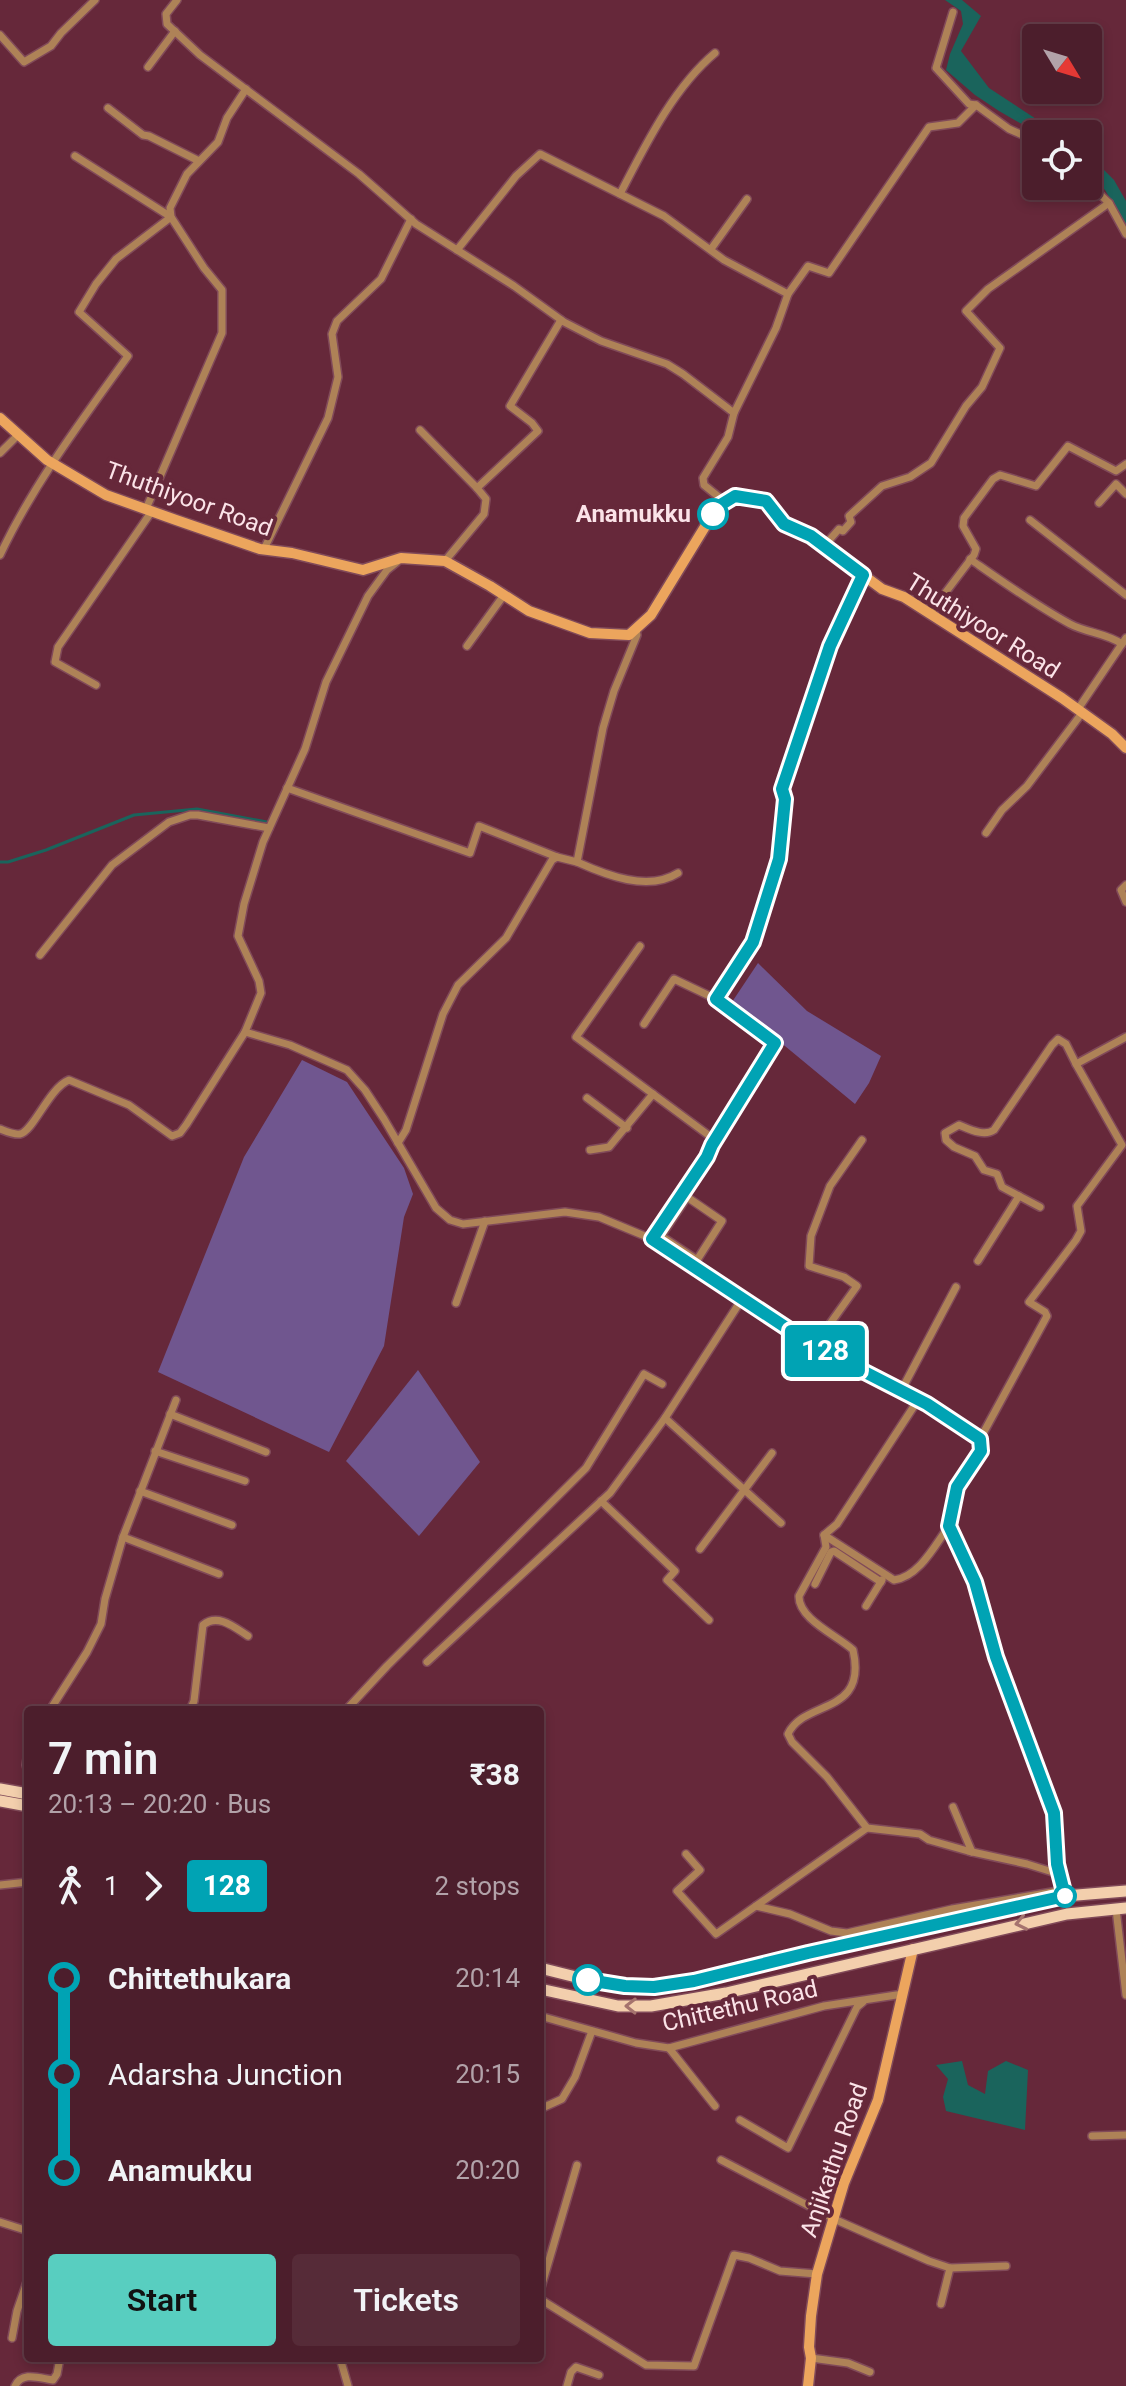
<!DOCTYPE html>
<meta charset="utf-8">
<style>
body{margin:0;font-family:Roboto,sans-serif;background:#562b38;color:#f1f3f6;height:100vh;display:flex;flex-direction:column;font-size:30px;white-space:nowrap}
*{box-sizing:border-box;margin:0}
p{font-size:26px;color:#b2a2a9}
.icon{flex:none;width:44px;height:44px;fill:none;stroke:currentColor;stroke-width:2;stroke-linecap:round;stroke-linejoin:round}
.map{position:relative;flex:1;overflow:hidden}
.details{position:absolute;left:24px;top:1706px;width:520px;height:656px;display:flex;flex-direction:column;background:#4c1e2c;border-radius:8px;box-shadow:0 4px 12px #0003,0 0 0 2px #633c48}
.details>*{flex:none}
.badge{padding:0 16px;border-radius:6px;font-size:28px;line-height:52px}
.needle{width:52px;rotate:128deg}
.tools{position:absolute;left:1022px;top:24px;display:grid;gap:16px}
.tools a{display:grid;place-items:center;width:80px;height:80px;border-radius:8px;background:#4c1e2c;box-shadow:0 4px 12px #0003,0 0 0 2px #633c48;font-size:40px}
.map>.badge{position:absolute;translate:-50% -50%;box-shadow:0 0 0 4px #fff}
.legs{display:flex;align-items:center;gap:12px;height:88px;padding:0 24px;font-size:26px}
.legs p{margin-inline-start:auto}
.head{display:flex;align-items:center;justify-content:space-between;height:136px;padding:0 24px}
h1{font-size:44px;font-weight:600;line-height:60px}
.action{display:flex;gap:16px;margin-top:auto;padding:16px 24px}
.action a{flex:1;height:92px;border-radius:8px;background:#58cec0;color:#111;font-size:32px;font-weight:600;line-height:92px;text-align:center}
.action a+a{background:#562b38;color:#f1f3f6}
ul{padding:0 24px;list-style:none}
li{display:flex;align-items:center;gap:28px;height:96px;font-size:30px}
li i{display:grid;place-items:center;width:12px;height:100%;margin:0 10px;background:currentColor}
li i::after{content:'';width:20px;height:20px;margin:-10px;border:6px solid;border-radius:50%;background:#4c1e2c}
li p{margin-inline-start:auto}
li:first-child i{background:linear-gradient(#0000 50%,currentColor 0)}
li:last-child i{background:linear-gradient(currentColor 50%,#0000 0)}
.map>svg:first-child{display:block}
.green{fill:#70568f}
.water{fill:#1a645c}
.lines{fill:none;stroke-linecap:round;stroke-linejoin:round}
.stream{stroke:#1a645c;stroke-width:3}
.street-casing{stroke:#814a59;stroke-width:10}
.secondary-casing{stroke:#814a59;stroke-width:13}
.primary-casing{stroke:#814a59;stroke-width:14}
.street{stroke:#ae8257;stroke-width:7}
.secondary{stroke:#eca55d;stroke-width:10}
.primary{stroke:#f3cfad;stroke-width:11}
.oneway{stroke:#a5736e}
.line-1-casing{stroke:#fff;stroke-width:18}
.line-1{stroke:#00a3b4;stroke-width:12}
.stop-1-dot{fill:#fff;stroke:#00a3b4;stroke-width:4}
.labels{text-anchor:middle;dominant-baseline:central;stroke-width:8;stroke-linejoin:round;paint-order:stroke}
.street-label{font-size:24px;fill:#fbe3e8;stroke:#66283a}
.stop-label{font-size:24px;font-weight:bold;fill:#fbe3e8;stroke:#66283a;text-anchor:end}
</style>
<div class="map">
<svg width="1126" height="2386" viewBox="0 0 1126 2386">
<rect width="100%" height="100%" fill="#66283a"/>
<!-- green -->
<g class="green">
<polygon points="758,963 807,1011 881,1056 869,1083 855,1104 732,1002"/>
<polygon points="302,1060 347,1082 404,1168 413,1194 404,1217 384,1346 329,1452 158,1372 244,1157"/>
<polygon points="418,1370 480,1462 419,1536 346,1461"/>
</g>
<!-- water -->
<g class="water">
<polygon points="945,0 962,0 981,16 961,51 989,88 1059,134 1039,134 999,111 975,95 946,70 950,54 963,24 961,11"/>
<polygon points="1088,154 1114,180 1126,201 1126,225 1105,190 1088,172"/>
<polygon points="962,2061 968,2085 985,2094 988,2071 1006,2061 1028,2070 1025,2130 946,2111 943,2097 948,2079 936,2065"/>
</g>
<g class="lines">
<!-- stream -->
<polyline class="stream" points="0,862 8,862 46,850 134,815 197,809 272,823"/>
<defs>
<g id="street">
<polyline points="177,0 166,14 167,24 200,55 359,174 416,224 514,286 564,322 601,341 667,364 683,374 734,413 728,437 703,478 704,485 725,502"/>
<polyline points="953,12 936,68 969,104 976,105 1009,129 1036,141"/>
<polyline points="0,35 24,62 51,46 61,33 95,0"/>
<polyline points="148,67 175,31"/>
<polyline points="108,108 143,135 149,136 199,161"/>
<polyline points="1088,183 1109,203 1126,234"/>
<path d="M620 194C645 146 673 88 715 53"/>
<polyline points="711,249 747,199"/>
<polyline points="457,250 516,176 540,154 664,216 724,260 788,294"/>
<polyline points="734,413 776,328 788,294 808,266 829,273 929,127 958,123 976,105"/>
<polyline points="420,430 477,488"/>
<polyline points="0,453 18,435"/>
<polyline points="1099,503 1116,484 1126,494"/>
<polyline points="146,509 222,333 222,290 204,268 171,217 170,208 187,174 218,142 227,118 246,89"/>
<polyline points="1030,520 1126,595"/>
<polyline points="824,546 839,529 843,531 851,522 849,516 882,486 910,477 931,463 966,406 982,387 1000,348 966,311 988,289 1109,203"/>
<polyline points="264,549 328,418 338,377 332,334 337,321 381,279 411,219"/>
<path d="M0 555C34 483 82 420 128 356L79 312 96 284 116 259 171 217 75 156"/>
<path d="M970 559C1003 582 1035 605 1070 624 1087 633 1106 633 1122 644"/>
<polyline points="445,561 484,514 486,499 477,488 538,431 532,423 510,406 561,320"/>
<polyline points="397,562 387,570 368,596 326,682 305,749 263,842 244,904 238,936 259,981 261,993 245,1032 290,1045 347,1070 365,1090 384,1119 436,1208 450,1220 463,1224 565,1212 599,1217 652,1239 742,1299 665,1418 610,1493 427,1662"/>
<polyline points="930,613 974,555 976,549 963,526 964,518 993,479 1000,475 1036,486 1068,446 1116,471 1126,464"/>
<polyline points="467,646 504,595"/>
<polyline points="96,685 55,662 58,647 152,511"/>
<polyline points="1078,709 1126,638"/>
<polyline points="287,788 470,853 479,826 557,857"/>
<polyline points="986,833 1002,810 1027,786 1082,713"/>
<path d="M577 862C606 875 648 892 678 873"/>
<polyline points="1126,885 1121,890 1126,902"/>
<polyline points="640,946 576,1037 711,1137 712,1145 707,1157 652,1239"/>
<polyline points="40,955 112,865 169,822 190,815 198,815 269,828"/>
<polyline points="644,1024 674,979 716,999"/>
<polyline points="587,1098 627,1128"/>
<path d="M0 1129C5 1131 14 1135 20 1134 33 1132 49 1088 69 1080L129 1105 172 1136 180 1133 186 1125 245 1032"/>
<polyline points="398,1143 406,1130 443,1014 458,985 506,938 552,860 557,857 577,862 603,728 614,691 637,635 636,629"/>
<polyline points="712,1145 775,1043 716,999 753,942 779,859 785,799 782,789 830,646 863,575"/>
<polyline points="590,1150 609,1147 653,1094"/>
<path d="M1040 1207 1002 1187 997 1174 984 1170 975 1156 954 1147 946 1140 945 1133 959 1125C969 1129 984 1137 994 1130L1052 1045 1058 1039 1066 1044 1076 1064"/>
<polyline points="657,1242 687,1197 722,1221 697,1260 661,1236"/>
<polyline points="978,1261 1019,1196"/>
<polyline points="742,1299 814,1346 927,1404 980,1439 981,1451 957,1487 949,1526 975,1582 996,1657 1054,1813 1057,1864 1065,1896"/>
<polyline points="456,1303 485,1221"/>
<polyline points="814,1346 857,1286 844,1277 809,1266 811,1236 830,1186 862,1140"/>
<polyline points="901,1391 956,1287"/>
<path d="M918 1400 837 1524 824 1535 826 1547 799 1596C798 1619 838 1636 853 1650 868 1716 804 1699 788 1734L792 1742 827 1777 867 1828 920 1834 929 1840 968 1851 1027 1864 1059 1874"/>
<polyline points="170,1414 266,1452"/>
<polyline points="665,1418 781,1523"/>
<polyline points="980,1439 1047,1316 1045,1312 1029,1302 1076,1240 1081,1231 1077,1206 1122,1145 1076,1064 1126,1037"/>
<polyline points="155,1451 245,1481"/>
<polyline points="140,1491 232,1525"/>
<polyline points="601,1501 675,1571 667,1580 709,1620"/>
<path d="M824 1535 894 1580C919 1577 935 1545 949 1526"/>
<polyline points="123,1537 219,1574"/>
<polyline points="700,1549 772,1453"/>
<polyline points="815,1584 831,1552 834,1551 881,1582"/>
<polyline points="866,1606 882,1580"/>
<polyline points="50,1710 87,1652 101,1624 105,1599 123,1537 176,1400"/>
<path d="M190 1710 194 1701 203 1625C218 1613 234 1627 248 1636"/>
<polyline points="346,1710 387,1666 586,1468 644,1374 662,1384"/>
<polyline points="28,1752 26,1765 28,1772"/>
<polyline points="953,1807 972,1852"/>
<polyline points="686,1854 700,1870 677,1891 716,1934 867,1828"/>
<polyline points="0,1885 28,1882"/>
<polyline points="756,1906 790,1914 831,1931 847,1933 952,1909 1064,1890"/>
<polyline points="1116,1909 1126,1995"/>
<polyline points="540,2016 636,2043 669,2048 824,2006 903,1994"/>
<polyline points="669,2048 715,2106"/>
<polyline points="540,2109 562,2099 575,2077 592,2031"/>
<polyline points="740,2120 788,2148 857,2007 863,2002"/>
<polyline points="1092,2136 1126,2135"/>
<polyline points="721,2160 834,2219 929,2261 950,2268 1006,2266"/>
<polyline points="0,2222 28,2231"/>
<polyline points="540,2291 577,2165"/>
<polyline points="540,2299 646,2365 694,2366 734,2255 749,2258 780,2271 817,2274"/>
<polyline points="941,2304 950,2268"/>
<polyline points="12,2338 17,2311 28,2279"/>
<polyline points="340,2358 348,2386"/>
<polyline points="811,2358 848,2363 870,2372"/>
<path d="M15 2386C22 2371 39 2378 53 2380L57 2374 60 2358"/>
<polyline points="567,2386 571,2372 576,2367 599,2375"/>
</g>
<g id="secondary">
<polyline points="0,418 47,460 106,495 176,520 260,549 292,553 363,570 401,558 445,561 490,586 529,611 590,633 629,635 651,615 717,507 735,496 766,501 784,524 811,536 882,589 904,597 1062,698 1112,734 1126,748"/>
<polyline points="808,2386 811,2358 809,2347 811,2316 817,2274 844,2183 878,2100 913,1949"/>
</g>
<g id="primary">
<polyline points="0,1789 28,1794"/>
<polyline points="0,1801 28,1806"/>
<polyline points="540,1968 588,1980 654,1987 694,1981 808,1953 1065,1896 1126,1891"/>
<polyline points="540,1989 618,2006 651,2006 726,1993 1067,1914 1126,1908"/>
</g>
</defs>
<!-- street casing -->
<use href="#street" class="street-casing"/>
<!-- secondary casing -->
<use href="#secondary" class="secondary-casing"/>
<!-- primary casing -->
<use href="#primary" class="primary-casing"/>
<!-- street -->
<use href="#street" class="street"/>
<!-- secondary -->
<use href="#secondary" class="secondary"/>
<!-- primary -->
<use href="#primary" class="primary"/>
</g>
<!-- one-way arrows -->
<defs><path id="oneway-chevron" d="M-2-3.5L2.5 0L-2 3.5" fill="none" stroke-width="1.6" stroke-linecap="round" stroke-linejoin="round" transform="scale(2)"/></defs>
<g class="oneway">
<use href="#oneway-chevron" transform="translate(1021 1923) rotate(168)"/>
<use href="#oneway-chevron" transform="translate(631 2006) rotate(-179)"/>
</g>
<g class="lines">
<defs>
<polyline id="line-1" points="588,1980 625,1986 654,1987 694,1981 808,1953 1065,1896 1057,1864 1054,1813 996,1657 975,1582 949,1526 957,1487 981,1451 980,1439 927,1404 814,1346 652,1239 707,1157 712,1145 775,1043 716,999 753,942 779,859 785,799 782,789 830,646 863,575 811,536 784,524 766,501 735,496 717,507 713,514"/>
</defs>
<!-- line-1 casing -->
<use href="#line-1" class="line-1-casing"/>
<!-- line-1 -->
<use href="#line-1" class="line-1"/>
</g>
<!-- markers -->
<g class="stop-1-dot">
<circle cx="713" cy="514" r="14"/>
<circle cx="1065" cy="1896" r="10"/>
<circle cx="588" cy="1980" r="14"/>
</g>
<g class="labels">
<!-- street labels -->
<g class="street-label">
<text transform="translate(189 499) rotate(20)">Thuthiyoor Road</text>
<text transform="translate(983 626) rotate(32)">Thuthiyoor Road</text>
<text transform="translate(740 2006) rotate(-13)">Chittethu Road</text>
<text transform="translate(834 2160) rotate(-71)">Anjikathu Road</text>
</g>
<!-- stop labels -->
<g class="stop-label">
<text x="691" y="514">Anamukku</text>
</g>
</g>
</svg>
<div class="tools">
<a><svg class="needle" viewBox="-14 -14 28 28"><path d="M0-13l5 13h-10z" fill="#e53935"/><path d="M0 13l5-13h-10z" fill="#b2a2a9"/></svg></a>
<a><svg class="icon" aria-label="locate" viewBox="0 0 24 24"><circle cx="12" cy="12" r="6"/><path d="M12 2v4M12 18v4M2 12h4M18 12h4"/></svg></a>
</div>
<b class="badge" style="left:825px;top:1351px;background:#00a3b4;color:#fff">128</b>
<section class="details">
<div class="head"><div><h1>7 min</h1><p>20:13 – 20:20 · Bus</p></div><b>₹38</b></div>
<div class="legs"><svg class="icon" aria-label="walk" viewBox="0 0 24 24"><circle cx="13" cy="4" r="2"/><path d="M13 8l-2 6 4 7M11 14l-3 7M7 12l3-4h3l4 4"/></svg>1<svg class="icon" aria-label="forward" viewBox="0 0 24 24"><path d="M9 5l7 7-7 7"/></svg><b class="badge" style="background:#00a3b4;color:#fff">128</b><p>2 stops</p></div>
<ul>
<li><i style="color:#00a3b4"></i><b>Chittethukara</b><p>20:14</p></li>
<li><i style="color:#00a3b4"></i><span>Adarsha Junction</span><p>20:15</p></li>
<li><i style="color:#00a3b4"></i><b>Anamukku</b><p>20:20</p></li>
</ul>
<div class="action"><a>Start</a><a>Tickets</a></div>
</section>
</div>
